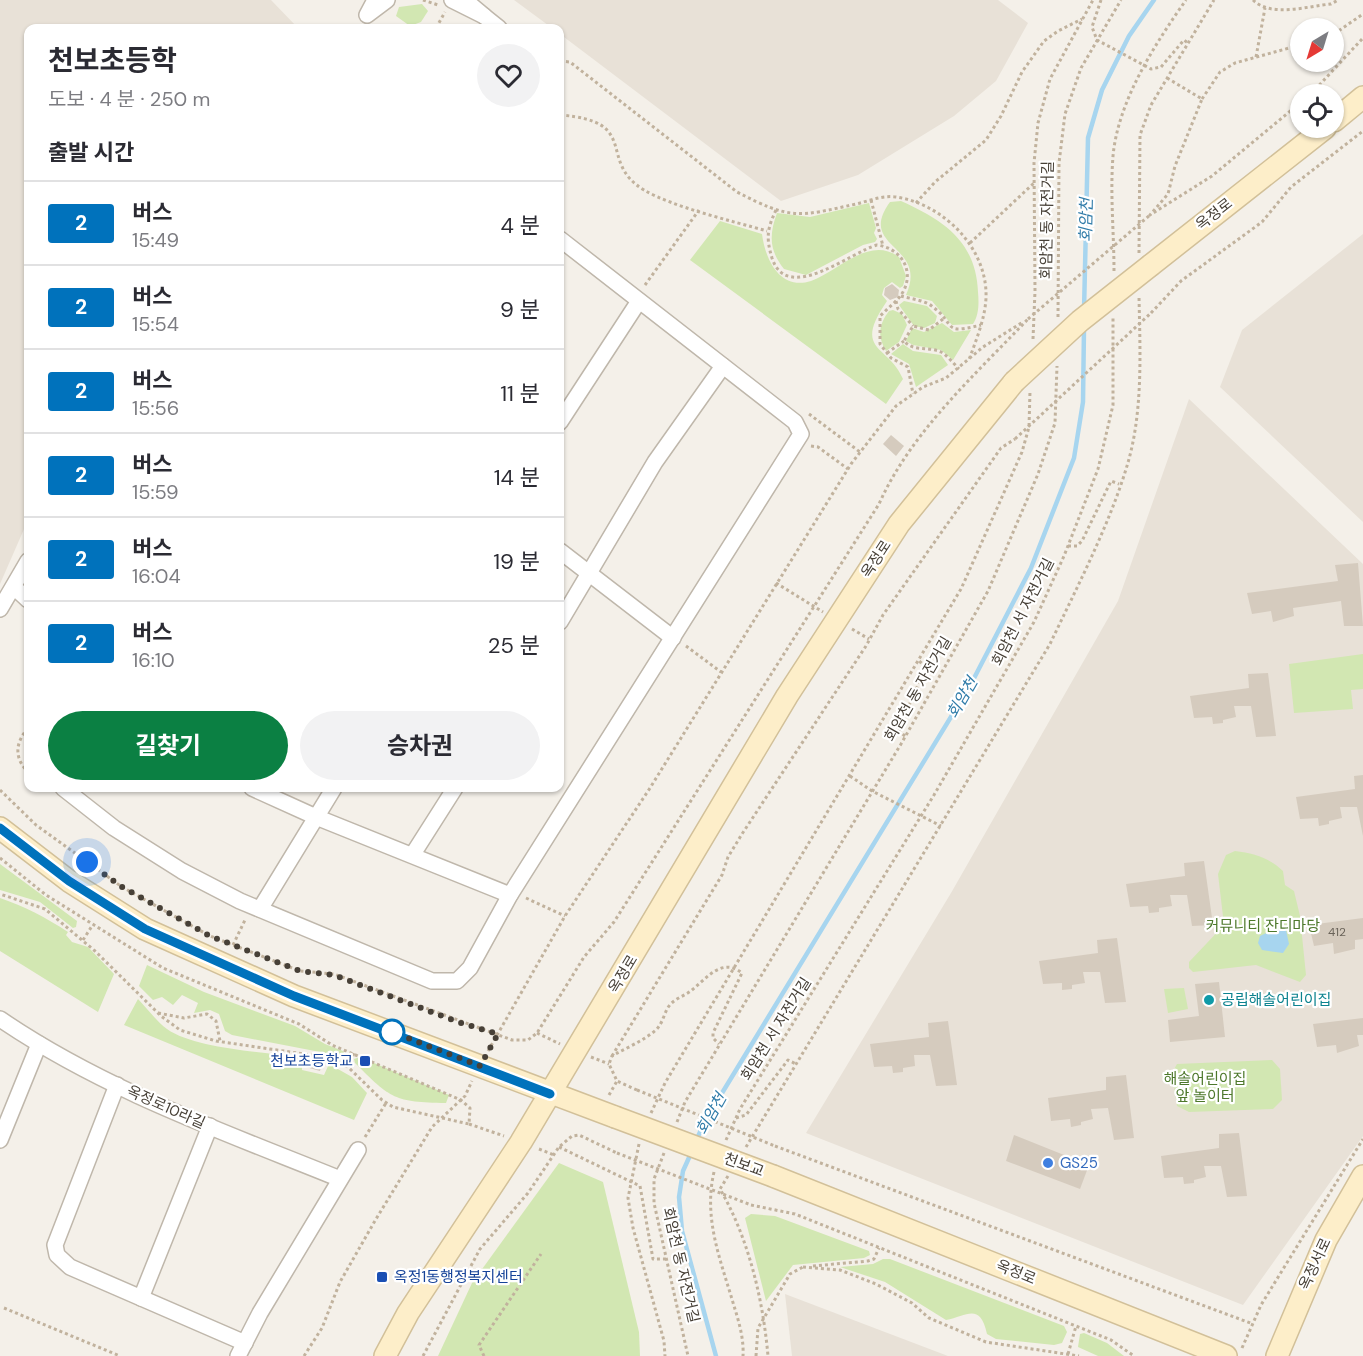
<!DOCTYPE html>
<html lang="ko">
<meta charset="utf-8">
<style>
body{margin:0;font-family:"DM Sans","Noto Sans KR",sans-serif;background:#f2f2f3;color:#2b2b33;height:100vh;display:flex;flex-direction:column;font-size:22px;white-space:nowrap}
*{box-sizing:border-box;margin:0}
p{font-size:20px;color:#7c7c81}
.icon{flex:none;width:33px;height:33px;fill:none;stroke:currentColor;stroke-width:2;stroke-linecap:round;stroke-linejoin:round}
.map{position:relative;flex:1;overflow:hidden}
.drawer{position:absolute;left:24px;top:24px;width:540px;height:768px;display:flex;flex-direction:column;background:#fff;border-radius:12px;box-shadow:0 2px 4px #0004}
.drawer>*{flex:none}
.badge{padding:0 12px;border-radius:4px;font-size:21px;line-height:39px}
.needle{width:39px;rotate:218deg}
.buttons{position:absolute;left:1290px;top:18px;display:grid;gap:12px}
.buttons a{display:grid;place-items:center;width:54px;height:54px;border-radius:50%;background:#fff;box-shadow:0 2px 4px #0004;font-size:30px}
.you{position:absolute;width:30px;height:30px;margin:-15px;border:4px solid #fff;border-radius:50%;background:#1a73e8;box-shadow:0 0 0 9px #1a73e833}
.map>.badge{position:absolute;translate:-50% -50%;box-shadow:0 0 0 3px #fff}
h2{padding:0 24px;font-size:22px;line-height:54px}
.round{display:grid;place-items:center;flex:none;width:63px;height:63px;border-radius:32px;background:#f2f2f3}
.head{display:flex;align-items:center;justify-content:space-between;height:102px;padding:0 24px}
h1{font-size:28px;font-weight:700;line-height:45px}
.button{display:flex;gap:12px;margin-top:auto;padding:12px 24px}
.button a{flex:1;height:69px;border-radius:36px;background:#0b8043;color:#fff;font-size:24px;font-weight:700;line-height:69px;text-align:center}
.button a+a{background:#f2f2f3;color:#2b2b33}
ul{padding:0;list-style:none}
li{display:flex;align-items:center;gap:18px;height:84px;padding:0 24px;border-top:2px solid #e1e1e2}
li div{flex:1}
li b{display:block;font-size:22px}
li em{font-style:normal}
li .badge{min-width:66px;font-weight:700;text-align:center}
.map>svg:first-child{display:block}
.residential{fill:#e8e1d7}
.green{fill:#d2e7b2}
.water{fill:#a7d5ef}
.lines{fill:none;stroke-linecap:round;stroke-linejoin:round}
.stream{stroke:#a7d5ef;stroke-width:4.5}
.building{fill:#d5cbbe}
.street-casing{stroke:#bfb7ab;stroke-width:18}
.secondary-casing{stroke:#d2c099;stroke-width:24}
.path{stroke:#c1b29d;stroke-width:3;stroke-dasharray:3 3;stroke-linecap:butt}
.street{stroke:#fff;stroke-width:15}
.secondary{stroke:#fdeec9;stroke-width:21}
.secondary-bridge-casing{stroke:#d2c099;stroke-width:24;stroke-linecap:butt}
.path-bridge{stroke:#c1b29d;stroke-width:3;stroke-dasharray:3 3;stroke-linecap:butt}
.secondary-bridge{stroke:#fdeec9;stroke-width:21}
.line-casing{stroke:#fff;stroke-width:14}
.line{stroke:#0072bc;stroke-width:9}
.walk{stroke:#474037;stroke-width:6;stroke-dasharray:0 10.8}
.culture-dot{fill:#0f9aa8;stroke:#fff;stroke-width:2}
.stop-dot{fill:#fff;stroke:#0072bc;stroke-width:3}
.transit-dot{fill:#1a4fb4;stroke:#fff;stroke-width:2}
.shop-dot{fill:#3f7fe0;stroke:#fff;stroke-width:2}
.labels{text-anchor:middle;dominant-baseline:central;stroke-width:4.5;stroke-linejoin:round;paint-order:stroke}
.number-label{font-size:12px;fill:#6a6359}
.street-label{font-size:15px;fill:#474037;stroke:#fff}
.park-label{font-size:15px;fill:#4d782b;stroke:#fff}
.culture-label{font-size:15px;fill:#0d838f;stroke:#fff;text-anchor:start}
.transit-label{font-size:15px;fill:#164399;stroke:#fff;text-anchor:end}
.shop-label{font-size:15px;fill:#366cbe;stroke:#fff;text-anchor:start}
.water-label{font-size:16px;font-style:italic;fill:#307ca9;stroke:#fff}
</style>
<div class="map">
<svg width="1363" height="1356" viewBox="0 0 1363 1356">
<rect width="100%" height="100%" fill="#f4f0e9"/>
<!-- residential -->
<g class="residential">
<polygon points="0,0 271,0 298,28 28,28 28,520 0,584"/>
<polygon points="514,0 998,0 1028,23 996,81 954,116 858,175 781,201 560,34 560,28 552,28"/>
<polygon points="1363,234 1363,522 1220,387 1242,330"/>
<polygon points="1189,399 1363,564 1363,1136 1243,1305 806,1133 951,893 1118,601"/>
<polygon points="785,1294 948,1356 792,1356"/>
</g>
<!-- green -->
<g class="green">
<polygon points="422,4 428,11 421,22 410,26 396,16 399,7"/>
<path d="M901 201C943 220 976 241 978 292 979 303 979 315 973 324L952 325 932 301 906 295C929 244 856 249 890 202Z"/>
<path d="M869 203 876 228 874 233 877 239 875 242 863 245 806 275 784 269C769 250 769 235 777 213L810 217Z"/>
<path d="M720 221 762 234C765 258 779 291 811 281 839 271 869 235 899 257L906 276 903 286 900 288 892 282 884 288 882 295 887 301C852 352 888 344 903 379L886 404 690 260Z"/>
<polygon points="904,301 927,306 937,316 935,323 924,328 914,326 899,305"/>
<path d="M893 310 902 314 907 325 899 342 886 351C877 336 879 324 889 311Z"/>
<polygon points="942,323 954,332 971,330 953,360 941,350 913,345 906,341 912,328 924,332"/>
<polygon points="903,344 913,351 941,355 948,365 916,387 909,364 891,354"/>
<polygon points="1363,654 1363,689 1351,690 1353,709 1294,713 1289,664"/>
<path d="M1235 851C1254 853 1269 858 1283 871L1285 885 1294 891 1300 916 1306 975 1300 982 1256 965 1193 972 1189 968V962L1224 925 1218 874 1226 855Z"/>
<polygon points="0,864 77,921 76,927 73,928 40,902 0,890"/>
<path d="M0 898C26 907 45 917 68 932L66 935 72 942 88 947 114 974 98 1012 0 951Z"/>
<polygon points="147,965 204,992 295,1026 325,1044 343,1051 346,1057 232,1035 225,1031 219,1014 210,1010 194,1013 198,1003 182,995 173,1005 162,997 153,1000 139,986"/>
<polygon points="1184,988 1188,1009 1168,1013 1164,989"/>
<path d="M138 999C147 1008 156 1021 167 1029 195 1049 266 1052 302 1058V1070L324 1075 329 1064 352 1077 367 1093 354 1120 124 1025Z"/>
<path d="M360 1057 449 1095 446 1103C394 1102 391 1099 355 1063L354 1059Z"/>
<polygon points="1272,1060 1280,1069 1282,1100 1273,1109 1189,1112 1177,1106 1172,1073 1177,1064"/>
<polygon points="559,1163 603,1182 639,1332 640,1356 438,1356 472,1283"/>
<polygon points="751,1214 775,1216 869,1251 870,1255 864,1258 793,1265 766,1301 745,1218"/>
<path d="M883 1259H890L1064 1326 1067 1332 1062 1343 1054 1345 996 1339 987 1334C980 1302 967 1316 946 1320L885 1282 840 1267 873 1264Z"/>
<polygon points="1084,1333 1107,1343 1124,1356 1098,1356 1078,1347 1080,1334"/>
</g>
<!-- water -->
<polygon class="water" points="1279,927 1286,930 1289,944 1283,953 1262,950 1258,943 1260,936"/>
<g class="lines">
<!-- stream -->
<g class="stream">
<polyline points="1084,311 1088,138 1102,90 1129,36 1154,0"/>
<polyline points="696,1141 705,1121 971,684 1031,568 1074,458 1083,402 1084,328"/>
<polyline points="692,1151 683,1171 679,1197 682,1231 716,1356"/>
</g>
</g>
<!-- building -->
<g class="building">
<polygon points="892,284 899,290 898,297 890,300 884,295 885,288"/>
<polygon points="891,435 904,446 896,456 883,444"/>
<polygon points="1358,563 1363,626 1344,626 1341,601 1293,608 1294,616 1273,622 1271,611 1252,614 1247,593 1338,581 1335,565"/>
<polygon points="1268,673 1276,736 1256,737 1251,706 1234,706 1236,717 1223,720 1223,723 1213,724 1212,717 1194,718 1190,696 1249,688 1248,674"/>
<polygon points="1363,775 1363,836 1357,807 1340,807 1342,818 1329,821 1329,824 1319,826 1318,818 1300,819 1296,797 1355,789 1354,776"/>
<polygon points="1204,861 1213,925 1192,926 1187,895 1170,895 1172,906 1159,908 1159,912 1149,913 1148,906 1130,907 1126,884 1185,876 1184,863"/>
<polygon points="1363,918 1363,939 1355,940 1355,949 1334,954 1333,943 1314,946 1309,925"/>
<polygon points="1117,938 1126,1002 1105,1003 1100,972 1083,972 1085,983 1072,985 1072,989 1062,990 1062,983 1043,984 1039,961 1098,953 1097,940"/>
<polygon points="1219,982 1225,1037 1170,1042 1168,1020 1199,1016 1195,984"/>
<polygon points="1363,1018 1363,1035 1357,1035 1359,1046 1337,1053 1336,1045 1317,1047 1313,1024"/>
<polygon points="948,1021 957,1085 936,1086 930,1055 914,1055 915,1066 903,1068 903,1072 893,1073 892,1066 874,1067 870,1044 929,1037 928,1023"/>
<polygon points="309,1059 322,1062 320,1071 306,1067"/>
<polygon points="1126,1075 1134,1138 1114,1140 1108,1108 1091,1109 1093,1119 1081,1122 1081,1125 1071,1127 1070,1119 1051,1121 1048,1098 1106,1090 1106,1077"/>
<polygon points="1239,1133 1247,1196 1227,1197 1221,1166 1204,1166 1206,1177 1194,1180 1194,1183 1184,1184 1183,1177 1164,1178 1161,1156 1219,1148 1219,1134"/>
<polygon points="1014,1135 1089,1165 1080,1189 1006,1161"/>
</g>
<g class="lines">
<defs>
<g id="street">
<polyline points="375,0 367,15 387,0"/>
<polyline points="452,0 484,16 465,0"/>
<polyline points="484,16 499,28"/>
<polyline points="560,422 639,301"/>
<polyline points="560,551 673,638"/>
<polyline points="14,587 28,600"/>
<polyline points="0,609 28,561"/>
<polyline points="560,622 655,462 723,366"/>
<polyline points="63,788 114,828 182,871 240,901 432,981 457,981 470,968 510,895 801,434 795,422 560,239"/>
<polyline points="252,788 316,817 510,895"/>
<polyline points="413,854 455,788"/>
<polyline points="260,909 334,788"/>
<path d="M0 1019C104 1090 224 1132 340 1179"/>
<polyline points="117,1085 55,1245 57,1255 70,1267 245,1343"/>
<polyline points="0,1140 39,1044"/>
<polyline points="141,1298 210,1126"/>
<polyline points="238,1356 260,1313 358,1150"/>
</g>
<g id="secondary">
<polyline points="1334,121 1363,97"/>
<polyline points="1151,265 1325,128"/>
<polyline points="0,828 69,881 145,929 294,996 615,1117"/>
<polyline points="773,1176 1226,1356"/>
<polyline points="385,1356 408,1313 521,1142 787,696 899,524 1014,382"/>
<polyline points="1277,1356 1326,1240 1363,1176"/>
</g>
</defs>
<!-- street casing -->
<use href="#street" class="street-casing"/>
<!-- secondary casing -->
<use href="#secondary" class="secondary-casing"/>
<!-- path -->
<g class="path">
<polyline points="423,0 438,5"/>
<polyline points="1101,0 1092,27 1097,40 1151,69 1161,67 1184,40 1188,43"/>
<path d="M1253 0C1271 18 1308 6 1331 4L1338 0"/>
<polyline points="436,28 445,12"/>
<polyline points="1334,34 1363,14"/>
<polyline points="1256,57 1265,8"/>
<path d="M560 61 570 62 737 192C791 220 798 217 856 204 869 201 882 195 896 197 944 204 988 249 986 298 985 319 976 340 969 360"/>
<polyline points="1167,78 1202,99 1175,166 1168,194 1150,215 1212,176 1300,103"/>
<polyline points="1311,94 1363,38"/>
<polyline points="1202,99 1220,72 1235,63 1300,45"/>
<path d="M560 115C642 121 596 161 644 190 673 207 732 221 767 231"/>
<polyline points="871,200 883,246"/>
<polyline points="916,203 935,182 986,140 1001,116 1022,72 1044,41 1058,31 1082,19"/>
<path d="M776 210C767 229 766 238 772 258 787 305 851 252 877 245 906 249 918 279 896 301L898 309 913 326"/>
<polyline points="970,243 1034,183"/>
<polyline points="1139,253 1140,135 1151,105 1214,0"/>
<path d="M1114 271C1114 233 1110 194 1113 156 1118 101 1155 44 1186 0"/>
<polyline points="645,285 699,210"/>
<path d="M901 296C911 299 925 300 933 307 957 325 941 335 981 325"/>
<polyline points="896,301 880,316 880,344 891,358 908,367 913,394"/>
<polyline points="1151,313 1181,281 1262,222 1291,187 1363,131"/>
<polyline points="1058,317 1059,163 1065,114 1081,68 1121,0"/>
<path d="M943 319 929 330 913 326 904 341C913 352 928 346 941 352 947 355 953 363 959 369"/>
<polyline points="1033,339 1035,291 1034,163 1038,123 1050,79 1093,0"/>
<polyline points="887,353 904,341"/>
<polyline points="809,414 860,452"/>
<polyline points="811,446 818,447 848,469"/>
<polyline points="1068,546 1077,546 1082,541 1111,481 1119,484"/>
<polyline points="776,583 823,612"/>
<polyline points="852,629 869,639"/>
<polyline points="686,646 721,672"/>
<path d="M28 728C15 743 14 758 28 772"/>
<polyline points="905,736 898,730 926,667 919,661"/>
<polyline points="850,776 872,791 941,826"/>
<path d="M0 790 36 825 122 887 210 936 300 971 334 974 512 1040H528L537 1033 584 957 614 922 879 504C911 432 975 375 1028 319"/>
<polyline points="0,858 46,895 163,968 299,1024 332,1045 461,1100 470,1108 469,1124 393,1107 382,1100 348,1067 324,1057 216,1041 180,1030 161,1016 95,951 45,909 0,894"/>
<polyline points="526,898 565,916"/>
<polyline points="83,940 92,926"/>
<polyline points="233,945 245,920"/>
<polyline points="158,1013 184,1018 207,1014 216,1021 220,1041"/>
<polyline points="537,1033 560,1044"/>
<polyline points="488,1051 565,916 650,788 851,464 896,406 923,387 946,378 983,347 1023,322"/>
<polyline points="612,1056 722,875 728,857 742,834 866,646 883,615 1001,448 1015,439"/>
<polyline points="591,1057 609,1064"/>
<polyline points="348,1067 354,1053"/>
<path d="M637 1090 617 1081 609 1064 612 1056C626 1048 643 1041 656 1030 663 1023 664 1013 669 1006 675 998 685 996 692 990 707 978 722 957 742 973L713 1033V1038L719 1044"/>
<polyline points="609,1095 617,1081"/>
<polyline points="651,1113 665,1083 961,589 1022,452 1029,427 1030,391"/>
<polyline points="736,1118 746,1115 788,1060 796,1064"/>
<polyline points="677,1122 685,1102 901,744 988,591 1038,474 1055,423 1057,366"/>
<polyline points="469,1124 504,1136"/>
<polyline points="365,1137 386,1103"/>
<polyline points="726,1140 740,1109 934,795 1034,622 1064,556 1098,469 1113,405 1113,317"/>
<polyline points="639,1144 628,1198 633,1228 664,1341 665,1356"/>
<polyline points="775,1146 1253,1324"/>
<polyline points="559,1147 640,1186 653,1259 666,1259"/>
<path d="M746 1147 1050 644C1077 587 1112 520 1129 459 1143 407 1140 350 1139 296"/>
<polyline points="539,1149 554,1155"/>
<polyline points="664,1153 654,1179 654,1203 688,1356"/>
<path d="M714 1172C703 1219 721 1261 734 1306 739 1322 744 1339 743 1356"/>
<path d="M728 1176 720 1189C749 1239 763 1300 768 1356"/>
<polyline points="751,1205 795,1214 1111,1340 1134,1356"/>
<polyline points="813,1266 868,1261 874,1259 879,1248"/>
<polyline points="803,1267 840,1270 876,1284 912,1303 929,1318 986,1342 1079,1356"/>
<polyline points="4,1308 120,1356"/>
<polyline points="1242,1348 1261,1305 1363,1139"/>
<polyline points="1068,1354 1076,1326"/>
<polyline points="304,1356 322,1328 340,1282 376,1219 432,1127 465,1096 472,1081"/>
<polyline points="423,1356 480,1249 528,1193 559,1147 572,1136 579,1135 617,1153"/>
<polyline points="484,1356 479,1345 541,1254"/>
<polyline points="756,1356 758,1328 790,1274 803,1267"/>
</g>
<!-- street -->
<use href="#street" class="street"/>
<!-- secondary -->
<use href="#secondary" class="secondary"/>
<defs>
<g id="secondary-bridge">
<polyline points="1014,382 1080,321 1151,265"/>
<polyline points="615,1117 773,1176"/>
</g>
</defs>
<!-- secondary-bridge casing -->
<use href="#secondary-bridge" class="secondary-bridge-casing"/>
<!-- path-bridge -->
<g class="path-bridge">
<polyline points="1028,319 1150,215"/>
<polyline points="1015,439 1151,313"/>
<polyline points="637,1090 775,1146"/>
<polyline points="617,1153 751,1205"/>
</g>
<!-- secondary-bridge -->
<use href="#secondary-bridge" class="secondary-bridge"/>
</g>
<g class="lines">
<defs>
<polyline id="line" points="0,828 69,881 145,929 294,996 550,1094"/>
</defs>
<!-- line casing -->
<use href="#line" class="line-casing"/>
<!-- line -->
<use href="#line" class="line"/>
<!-- walk -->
<polyline class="walk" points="87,862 122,887 210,936 300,971 334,975 458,1022 498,1034 480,1066 392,1032"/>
</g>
<!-- markers -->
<circle class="culture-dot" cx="1209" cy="1000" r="6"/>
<circle class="stop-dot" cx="392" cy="1032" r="12"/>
<g class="transit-dot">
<rect x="359" y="1055" width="12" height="12" rx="3"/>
<rect x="376" y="1271" width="12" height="12" rx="3"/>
</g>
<circle class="shop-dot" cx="1048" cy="1163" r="6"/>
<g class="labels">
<!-- number labels -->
<g class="number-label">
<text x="1337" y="932">412</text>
</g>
<!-- street labels -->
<g class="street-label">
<text transform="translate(1214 214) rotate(-38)">옥정로</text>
<text transform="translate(1047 220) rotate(-89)">회암천 동 자전거길</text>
<text transform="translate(876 559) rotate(-57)">옥정로</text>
<text transform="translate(1023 612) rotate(-63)">회암천 서 자전거길</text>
<text transform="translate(918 689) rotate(-60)">회암천 동 자전거길</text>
<text transform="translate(623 974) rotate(-59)">옥정로</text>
<text transform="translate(776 1029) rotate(-58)">회암천 서 자전거길</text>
<text transform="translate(166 1107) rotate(24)">옥정로10라길</text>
<text transform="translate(744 1165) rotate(20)">천보교</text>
<text transform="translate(1315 1264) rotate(-65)">옥정서로</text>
<text transform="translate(681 1265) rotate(77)">회암천 동 자전거길</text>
<text transform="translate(1016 1272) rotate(22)">옥정로</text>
</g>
<!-- park labels -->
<g class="park-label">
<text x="1263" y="926">커뮤니티 잔디마당</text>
<text x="1205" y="1079">해솔어린이집<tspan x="1205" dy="17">앞 놀이터</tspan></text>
</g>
<!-- culture labels -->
<g class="culture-label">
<text x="1221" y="1000">공립해솔어린이집</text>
</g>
<!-- transit labels -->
<g class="transit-label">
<text x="353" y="1061">천보초등학교</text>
<text x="394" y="1277" text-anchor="start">옥정1동행정복지센터</text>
</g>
<!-- shop labels -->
<g class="shop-label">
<text x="1060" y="1163">GS25</text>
</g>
<!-- water labels -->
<g class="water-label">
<text transform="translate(1086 220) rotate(-89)">회암천</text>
<text transform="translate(962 698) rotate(-60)">회암천</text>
<text transform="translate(711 1114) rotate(-61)">회암천</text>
</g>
</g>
</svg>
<div class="buttons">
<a><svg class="needle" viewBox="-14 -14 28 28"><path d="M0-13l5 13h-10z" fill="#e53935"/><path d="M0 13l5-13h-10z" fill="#7c7c81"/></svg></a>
<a><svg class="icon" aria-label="locate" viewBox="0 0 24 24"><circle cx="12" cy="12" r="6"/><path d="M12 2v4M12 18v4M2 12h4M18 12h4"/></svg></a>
</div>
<div class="you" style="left:87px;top:862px"></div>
<section class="drawer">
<div class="head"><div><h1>천보초등학</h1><p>도보 · 4 분 · 250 m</p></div><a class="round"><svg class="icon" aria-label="heart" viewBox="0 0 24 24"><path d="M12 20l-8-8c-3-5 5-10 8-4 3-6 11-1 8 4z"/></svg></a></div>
<h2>출발 시간</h2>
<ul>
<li><span class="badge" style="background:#0072bc;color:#fff">2</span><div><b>버스</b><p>15:49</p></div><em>4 분</em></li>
<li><span class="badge" style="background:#0072bc;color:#fff">2</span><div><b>버스</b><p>15:54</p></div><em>9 분</em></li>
<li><span class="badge" style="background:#0072bc;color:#fff">2</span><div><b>버스</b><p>15:56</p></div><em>11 분</em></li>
<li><span class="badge" style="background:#0072bc;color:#fff">2</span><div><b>버스</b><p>15:59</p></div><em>14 분</em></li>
<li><span class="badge" style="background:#0072bc;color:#fff">2</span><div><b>버스</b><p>16:04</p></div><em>19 분</em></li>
<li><span class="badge" style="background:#0072bc;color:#fff">2</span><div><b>버스</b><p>16:10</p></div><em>25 분</em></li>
</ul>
<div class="button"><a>길찾기</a><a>승차권</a></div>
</section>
</div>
